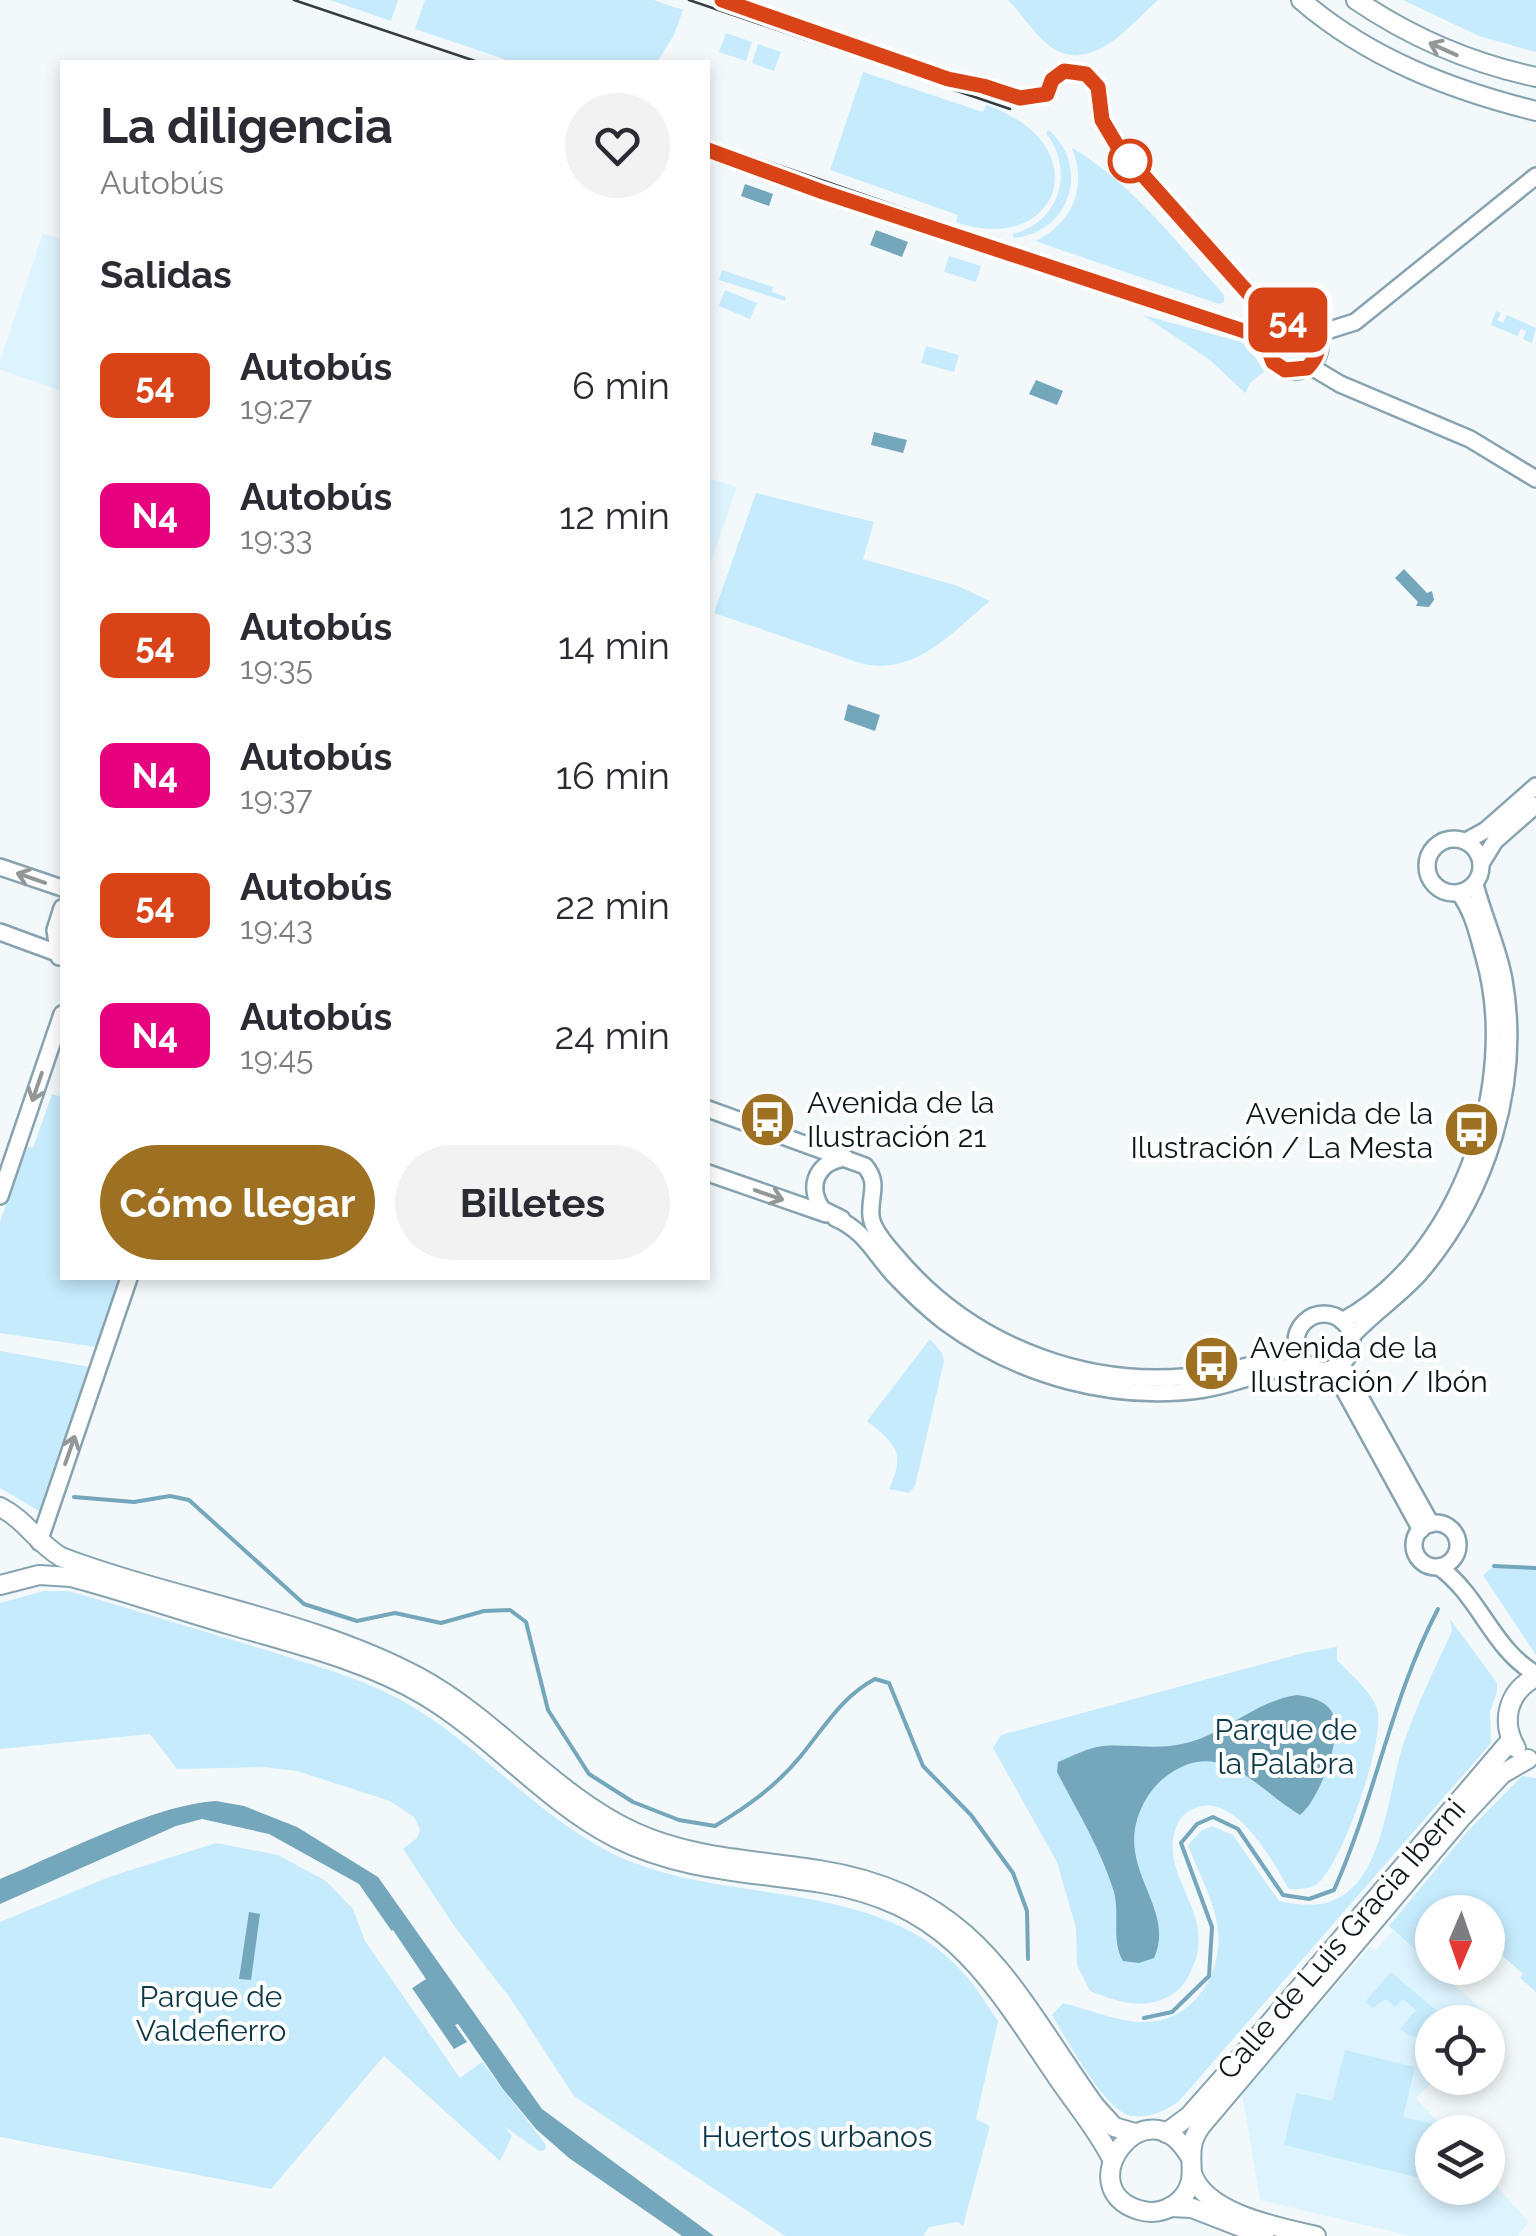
<!DOCTYPE html>
<html lang="es">
<meta charset="utf-8">
<style>
body{margin:0;font-family:Raleway,sans-serif;background:#f2f2f3;color:#2b2b33;height:100vh;display:flex;flex-direction:column;font-size:38px;white-space:nowrap}
*{box-sizing:border-box;margin:0}
p{font-size:32px;color:#7c7c81}
.icon{flex:none;width:55px;height:55px;fill:none;stroke:currentColor;stroke-width:2;stroke-linecap:round;stroke-linejoin:round}
.map{position:relative;flex:1;overflow:hidden}
.drawer{position:absolute;left:60px;top:60px;width:650px;height:1220px;display:flex;flex-direction:column;background:#fff;border-radius:0px;box-shadow:0 5px 15px #0003}
.drawer>*{flex:none}
.badge{padding:0 20px;border-radius:15px;font-size:35px;line-height:65px}
.needle{width:65px;rotate:182deg}
.controls{position:absolute;left:1415px;top:1895px;display:grid;gap:20px}
.controls a{display:grid;place-items:center;width:90px;height:90px;border-radius:50%;background:#fff;box-shadow:0 5px 15px #0003;font-size:50px}
.map>.badge{position:absolute;translate:-50% -50%;box-shadow:0 0 0 5px #fff}
h2{padding:0 40px;font-size:38px;line-height:90px}
.round{display:grid;place-items:center;flex:none;width:105px;height:105px;border-radius:52px;background:#f2f2f3}
.headline{display:flex;align-items:center;justify-content:space-between;height:170px;padding:0 40px}
h1{font-size:48px;font-weight:700;line-height:75px}
.button{display:flex;gap:20px;margin-top:auto;padding:20px 40px}
.button a{flex:1;height:115px;border-radius:60px;background:#9d7121;color:#fff;font-size:40px;font-weight:700;line-height:115px;text-align:center}
.button a+a{background:#f2f2f3;color:#2b2b33}
ul{padding:0;list-style:none}
li{display:flex;align-items:center;gap:30px;height:130px;padding:0 40px}
li div{flex:1}
li b{display:block;font-size:38px}
li em{font-style:normal}
li .badge{min-width:110px;font-weight:700;text-align:center}
.map>svg:first-child{display:block}
.built{fill:#ddf4ff}
.green{fill:#c6ebfc}
.water{fill:#74a6bc}
.pier{fill:#f3f9fb}
.lines{fill:none;stroke-linecap:round;stroke-linejoin:round}
.stream{stroke:#74a6bc;stroke-width:4}
.minor-casing{stroke:#87a3af;stroke-width:20}
.major-casing{stroke:#87a3af;stroke-width:22}
.minor{stroke:#fff;stroke-width:15}
.major{stroke:#fff;stroke-width:18}
.tram{stroke:#333d41;stroke-width:2.5}
.oneway{stroke:#929798}
.line-casing{stroke:#fff;stroke-width:22}
.line{stroke:#d94318;stroke-width:15}
.stop-dot{fill:#fff;stroke:#d94318;stroke-width:5}
.labels{text-anchor:middle;dominant-baseline:central;stroke-width:8;stroke-linejoin:round;paint-order:stroke}
.poi-label{font-size:30px;fill:#0c171b;stroke:#fff;text-anchor:start}
.park-label{font-size:30px;fill:#0c394a;stroke:#fff}
.street-label{font-size:30px;fill:#0c171b;stroke:#fff}
</style>
<div class="map">
<svg width="1536" height="2236" viewBox="0 0 1536 2236">
<rect width="100%" height="100%" fill="#f3f9fb"/>
<!-- built -->
<g class="built">
<polygon points="43,233 62,240 62,391 0,370 0,360"/>
<polygon points="708,478 737,487 708,571"/>
<polygon points="1393,1931 1482,2009 1474,2022 1432,2022 1432,2078 1436,2078 1416,2098 1447,2132 1432,2132 1432,2188 1488,2188 1488,2177 1529,2222 1517,2236 1411,2236 1260,2200 1242,2092 1370,1947 1376,1950"/>
</g>
<!-- green -->
<g class="green">
<polygon points="330,0 398,0 391,21"/>
<polygon points="425,0 653,0 683,10 674,35 657,62 513,62 415,29"/>
<path d="M1008 0H1158C1131 24 1092 75 1051 47 1035 35 1022 15 1008 0Z"/>
<polygon points="1403,0 1536,0 1536,52 1479,36"/>
<polygon points="726,33 752,42 746,61 719,52"/>
<polygon points="758,44 781,52 774,71 752,63"/>
<path d="M863 72 983 112 986 105C1101 144 1059 258 956 222L958 215 830 170Z"/>
<path d="M1049 130C1091 168 1070 233 1013 238V234C1060 222 1075 171 1046 133Z"/>
<path d="M1072 148C1134 185 1177 243 1224 295V302L1219 304 1035 241C1072 224 1088 187 1072 148Z"/>
<polygon points="949,256 981,266 976,282 944,272"/>
<polygon points="722,270 773,287 772,292 786,297 785,301 719,280"/>
<polygon points="725,290 757,303 750,319 719,306"/>
<polygon points="1496,311 1501,313 1497,320 1503,323 1507,315 1536,328 1532,343 1523,339 1526,331 1521,329 1517,336 1491,325"/>
<polygon points="1143,315 1241,342 1252,352 1264,372 1251,382 1245,393 1210,360"/>
<circle cx="1294" cy="345" r="20"/>
<polygon points="926,346 959,355 954,372 921,363"/>
<path d="M756 493 874 522 863 559 958 586 990 601C951 633 915 677 860 663L714 613Z"/>
<polygon points="52,1094 62,1097 62,1278 122,1278 96,1347 0,1333 0,1222 26,1146 33,1148"/>
<path d="M930 1339 942 1353 944 1361 915 1486 909 1493 889 1489C906 1453 896 1444 867 1421Z"/>
<polygon points="0,1351 90,1367 41,1512 0,1488"/>
<polygon points="1494,1566 1536,1568 1536,1655 1483,1575"/>
<path d="M44 1591H68L90 1597C153 1616 216 1635 279 1654 321 1668 367 1680 406 1703 485 1748 543 1825 629 1861 737 1905 885 1879 967 1977 979 1991 988 2007 998 2021L976 2119 990 2126 963 2226 958 2222 929 2227 923 2236H785L574 2096 510 1998 455 1927 403 1849 417 1838 420 1830 414 1817 390 1801 297 1771 263 1767 177 1769 150 1734 0 1749V1603Z"/>
<path d="M1450 1619 1497 1683V1692L1490 1712 1491 1743 1179 2101C1166 2111 1146 2120 1128 2115 1104 2108 1065 2037 1052 2015L1063 2003C1088 2009 1120 2023 1146 2022 1194 2022 1226 1970 1217 1924 1213 1898 1197 1870 1188 1845L1201 1831 1212 1826 1233 1835 1279 1901C1308 1907 1333 1909 1356 1884 1385 1852 1390 1785 1403 1745 1416 1706 1435 1668 1452 1631Z"/>
<path d="M1337 1647V1660C1350 1674 1370 1690 1377 1708 1387 1737 1342 1864 1318 1883 1310 1890 1299 1889 1289 1889 1272 1860 1233 1787 1191 1810 1182 1814 1176 1824 1174 1834 1164 1882 1216 1916 1193 1966 1187 1980 1184 1987 1171 1995 1144 2011 1118 2002 1090 1991L1077 1965 1076 1928 1057 1862 993 1748 1001 1735 1303 1653Z"/>
<polygon points="1522,1776 1536,1778 1536,1992 1520,1978 1523,1974 1488,1943 1488,1912 1432,1912 1432,1965 1389,1926 1467,1832"/>
<polygon points="216,1843 278,1855 326,1881 353,1909 365,1941 460,2078 482,2062 546,2145 545,2150 539,2151 504,2126 512,2136 500,2161 384,2056 271,2189 0,2137 0,1922 109,1877"/>
<polygon points="1391,1972 1445,2018 1441,2022 1432,2022 1432,2032 1426,2038 1410,2036 1400,2029 1416,2010 1403,1999 1395,2007 1386,1999 1373,2008 1365,2002"/>
<polygon points="1345,2050 1415,2067 1403,2117 1437,2125 1424,2179 1284,2145 1296,2093 1332,2101"/>
</g>
<!-- water -->
<g class="water">
<polygon points="745,184 773,194 769,206 741,196"/>
<polygon points="876,230 908,242 902,257 870,245"/>
<polygon points="1036,380 1063,391 1057,405 1029,394"/>
<polygon points="874,432 907,440 903,453 871,445"/>
<polygon points="1404,569 1427,593 1432,591 1434,600 1429,607 1416,606 1418,602 1395,578"/>
<polygon points="848,704 880,715 875,731 844,720"/>
<path d="M1297 1695C1310 1697 1325 1700 1332 1712 1345 1734 1318 1802 1300 1815 1255 1788 1220 1734 1164 1778 1154 1786 1147 1796 1141 1809 1114 1869 1177 1907 1154 1958L1139 1963 1123 1961C1111 1941 1120 1915 1114 1892 1101 1849 1077 1811 1057 1772L1058 1762C1073 1756 1087 1748 1103 1746 1129 1744 1155 1750 1182 1744 1224 1736 1254 1701 1297 1695Z"/>
<path d="M216 1801 244 1806 297 1827 378 1877 542 2109 714 2236H682L569 2158 536 2129 503 2089 458 2024 455 2025 467 2042 454 2049 412 1988 425 1979 359 1884 269 1834 202 1819 176 1826 0 1904V1879C61 1854 153 1805 216 1801Z"/>
<polygon points="249,1912 260,1914 251,1980 239,1979"/>
</g>
<!-- pier -->
<polygon class="pier" points="393,1930 426,1979 409,1990 409,1985 419,1978 388,1933"/>
<g class="lines">
<!-- stream -->
<g class="stream">
<path d="M74 1497 134 1502 170 1496 189 1500 304 1604 357 1621 395 1613 441 1623 484 1611 510 1610 526 1622 548 1710 589 1774 633 1802 679 1820 715 1826C748 1806 775 1787 800 1757 824 1728 841 1697 875 1679L889 1683 923 1766 971 1815 1013 1873 1027 1911 1028 1959"/>
<polyline points="1494,1566 1536,1568"/>
<path d="M1144 2018 1172 2012 1209 1976 1212 1927 1181 1843 1197 1824 1213 1817 1238 1829 1283 1895 1309 1899 1334 1890C1375 1799 1391 1698 1438 1609"/>
</g>
<defs>
<g id="minor">
<circle cx="1294" cy="345" r="26"/>
<polyline points="1317,334 1355,322 1536,176"/>
<polyline points="1310,366 1340,384 1470,439 1536,479"/>
<circle cx="1454" cy="866" r="27"/>
<polyline points="1466,841 1486,830 1536,786"/>
<polyline points="1482,862 1495,841 1536,805"/>
<polyline points="0,867 62,888"/>
<polyline points="0,932 57,953"/>
<polyline points="59,957 55,930 62,908"/>
<path d="M708 1109 865 1166C880 1184 869 1195 871 1216 872 1229 886 1245 895 1255 973 1349 1098 1395 1218 1372 1246 1367 1276 1362 1296 1343"/>
<polyline points="708,1173 826,1214"/>
<polyline points="0,1196 62,1014"/>
<path d="M835 1218C864 1230 874 1253 894 1275 910 1292 927 1308 945 1322 1018 1376 1115 1403 1205 1389 1240 1383 1274 1366 1309 1365"/>
<path d="M842 1219 822 1209C806 1185 818 1161 846 1158"/>
<circle cx="1324" cy="1342" r="28"/>
<path d="M1342 1321C1460 1257 1520 1083 1484 957 1478 935 1473 911 1459 893"/>
<path d="M1351 1337C1372 1314 1398 1297 1419 1274 1488 1194 1522 1084 1504 980 1498 947 1483 916 1475 884"/>
<polyline points="1341,1363 1431,1524"/>
<polyline points="1332,1368 1421,1530"/>
<circle cx="1436" cy="1545" r="22"/>
<polyline points="39,1542 129,1278"/>
<path d="M1439 1567C1480 1596 1492 1649 1536 1674"/>
</g>
<g id="major">
<path d="M1301 0C1368 58 1451 90 1536 111"/>
<path d="M1356 0C1412 38 1470 63 1536 77"/>
<path d="M0 1507C26 1520 37 1543 61 1557 175 1600 313 1620 420 1678 497 1720 554 1795 634 1832 692 1859 758 1860 819 1870 977 1895 1012 1990 1095 2106L1114 2127 1135 2133"/>
<path d="M0 1585 39 1575 71 1577C125 1591 178 1610 231 1625 295 1644 364 1660 422 1694 492 1735 544 1801 616 1838 681 1871 752 1872 822 1883 946 1903 988 1974 1053 2071 1072 2100 1096 2127 1112 2159"/>
<path d="M1516 1748C1500 1721 1508 1691 1536 1677"/>
<polyline points="1166,2133 1189,2116 1228,2072 1511,1740"/>
<path d="M1189 2155C1145 2081 1068 2189 1139 2210 1155 2215 1171 2210 1182 2198 1203 2174 1180 2154 1201 2126L1462 1817 1502 1774 1528 1759"/>
<path d="M1192 2173C1205 2214 1278 2227 1316 2236"/>
<polyline points="1170,2207 1192,2208 1264,2236"/>
</g>
</defs>
<!-- minor casing -->
<use href="#minor" class="minor-casing"/>
<!-- major casing -->
<use href="#major" class="major-casing"/>
<!-- minor -->
<use href="#minor" class="minor"/>
<!-- major -->
<use href="#major" class="major"/>
<!-- tram -->
<g class="tram">
<polyline points="294,0 478,62"/>
<polyline points="689,0 1010,109"/>
<polyline points="708,141 966,230"/>
</g>
</g>
<!-- one-way arrows -->
<defs><path id="oneway-shaft" d="M-6 0H5M1.5-3L5.5 0L1.5 3" fill="none" stroke-width="1.6" stroke-linecap="round" stroke-linejoin="round" transform="scale(2.5)"/></defs>
<g class="oneway">
<use href="#oneway-shaft" transform="translate(1443 49) rotate(-156)"/>
<use href="#oneway-shaft" transform="translate(31 878) rotate(-161)"/>
<use href="#oneway-shaft" transform="translate(37 1087) rotate(109)"/>
<use href="#oneway-shaft" transform="translate(769 1195) rotate(19)"/>
<use href="#oneway-shaft" transform="translate(70 1450) rotate(-71)"/>
</g>
<g class="lines">
<defs>
<path id="line" d="M708 150 823 192 1247 332 1267 346 1273 362 1285 370 1307 368C1330 346 1316 314 1284 321L1249 294 1118 147 1102 120 1098 87 1086 74 1064 71 1052 80 1047 94 1020 98 983 86 948 79 722 0"/>
</defs>
<!-- line casing -->
<use href="#line" class="line-casing"/>
<!-- line -->
<use href="#line" class="line"/>
</g>
<!-- icons -->
<defs>
<symbol id="bus-disc" viewBox="-11 -11 22 22"><circle r="9.5" fill="#9d7121" stroke="#fff"/><path d="M-5-6H5V4H4V6H2V4H-2V6H-4V4H-5ZM-3.5-4V0h7V-4ZM-3.5 1.2v1.5H-2V1.2ZM2 1.2v1.5H3.5V1.2Z" fill="#fff"/></symbol>
</defs>
<g fill-rule="evenodd">
<use href="#bus-disc" x="736" y="1088" width="63" height="63"/>
<use href="#bus-disc" x="1440" y="1098" width="63" height="63"/>
<use href="#bus-disc" x="1180" y="1332" width="63" height="63"/>
</g>
<!-- markers -->
<circle class="stop-dot" cx="1130" cy="161" r="20"/>
<g class="labels">
<!-- poi labels -->
<g class="poi-label">
<text x="807" y="1102">Avenida de la<tspan x="807" dy="34">Ilustración 21</tspan></text>
<text x="1433" y="1113" text-anchor="end">Avenida de la<tspan x="1433" dy="34">Ilustración / La Mesta</tspan></text>
<text x="1250" y="1347">Avenida de la<tspan x="1250" dy="34">Ilustración / Ibón</tspan></text>
</g>
<!-- park labels -->
<g class="park-label">
<text x="1286" y="1729">Parque de<tspan x="1286" dy="34">la Palabra</tspan></text>
<text x="211" y="1996">Parque de<tspan x="211" dy="34">Valdefierro</tspan></text>
<text x="817" y="2136">Huertos urbanos</text>
</g>
<!-- street labels -->
<g class="street-label">
<text transform="translate(1341 1939) rotate(-49)">Calle de Luis Gracia Iberni</text>
</g>
</g>
</svg>
<div class="controls">
<a><svg class="needle" viewBox="-14 -14 28 28"><path d="M0-13l5 13h-10z" fill="#e53935"/><path d="M0 13l5-13h-10z" fill="#7c7c81"/></svg></a>
<a><svg class="icon" aria-label="locate" viewBox="0 0 24 24"><circle cx="12" cy="12" r="6"/><path d="M12 2v4M12 18v4M2 12h4M18 12h4"/></svg></a>
<a><svg class="icon" aria-label="layers" viewBox="0 0 24 24"><path d="M12 4l9 5-9 5-9-5zM3 14l9 5 9-5"/></svg></a>
</div>
<b class="badge" style="left:1288px;top:320px;background:#d94318;color:#fff">54</b>
<section class="drawer">
<div class="headline"><div><h1>La diligencia</h1><p>Autobús</p></div><a class="round"><svg class="icon" aria-label="heart" viewBox="0 0 24 24"><path d="M12 20l-8-8c-3-5 5-10 8-4 3-6 11-1 8 4z"/></svg></a></div>
<h2>Salidas</h2>
<ul>
<li><span class="badge" style="background:#d94318;color:#fff">54</span><div><b>Autobús</b><p>19:27</p></div><em>6 min</em></li>
<li><span class="badge" style="background:#e6007e;color:#fff">N4</span><div><b>Autobús</b><p>19:33</p></div><em>12 min</em></li>
<li><span class="badge" style="background:#d94318;color:#fff">54</span><div><b>Autobús</b><p>19:35</p></div><em>14 min</em></li>
<li><span class="badge" style="background:#e6007e;color:#fff">N4</span><div><b>Autobús</b><p>19:37</p></div><em>16 min</em></li>
<li><span class="badge" style="background:#d94318;color:#fff">54</span><div><b>Autobús</b><p>19:43</p></div><em>22 min</em></li>
<li><span class="badge" style="background:#e6007e;color:#fff">N4</span><div><b>Autobús</b><p>19:45</p></div><em>24 min</em></li>
</ul>
<div class="button"><a>Cómo llegar</a><a>Billetes</a></div>
</section>
</div>
